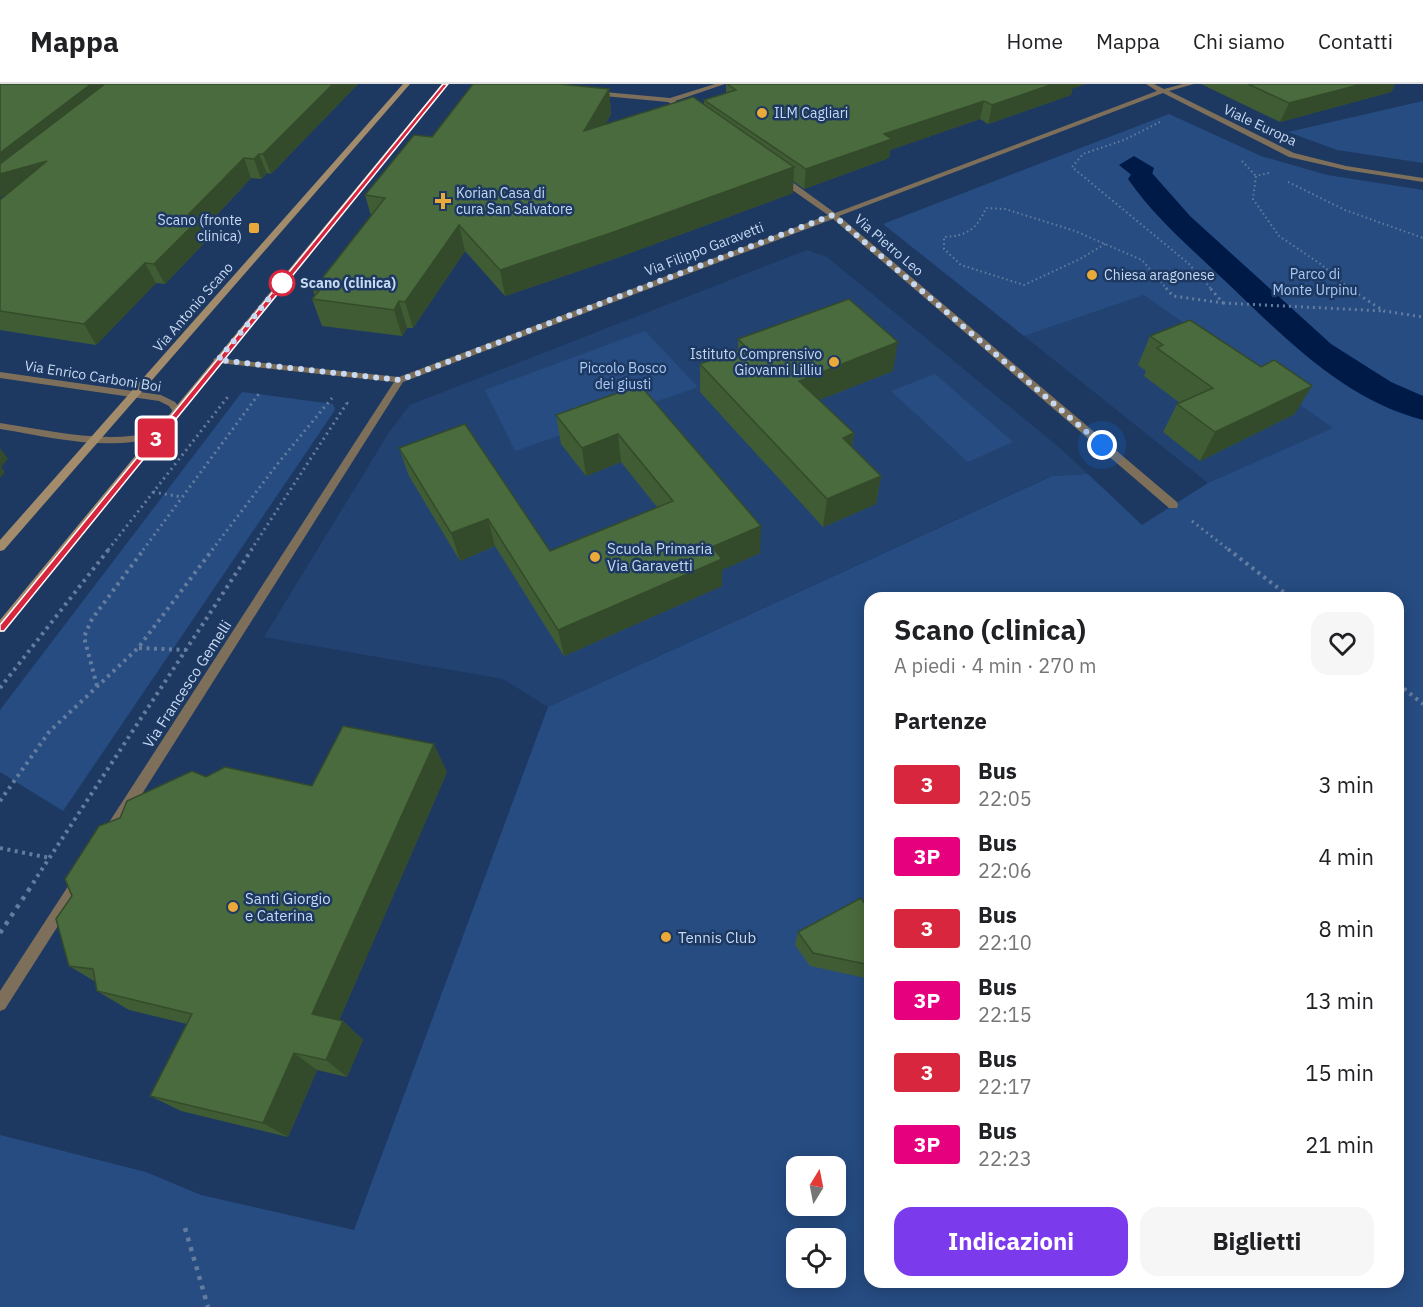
<!DOCTYPE html>
<html lang="it">
<meta charset="utf-8">
<style>
body{margin:0;font-family:"IBM Plex Sans",sans-serif;background:#f6f6f6;color:#202124;height:100vh;display:flex;flex-direction:column;font-size:22px;white-space:nowrap}
*{box-sizing:border-box;margin:0}
p{font-size:20px;color:#757577}
.icon{flex:none;width:33px;height:33px;fill:none;stroke:currentColor;stroke-width:2;stroke-linecap:round;stroke-linejoin:round}
.map{position:relative;flex:1;overflow:hidden}
.side{position:absolute;left:864px;top:508px;width:540px;height:696px;display:flex;flex-direction:column;background:#fff;border-radius:18px;box-shadow:0 3px 15px #0003}
.side>*{flex:none}
.badge{padding:0 12px;border-radius:4px;font-size:21px;line-height:39px}
.needle{width:39px;rotate:10deg}
.fabs{position:absolute;left:786px;top:1072px;display:grid;gap:12px}
.fabs a{display:grid;place-items:center;width:60px;height:60px;border-radius:12px;background:#fff;box-shadow:0 3px 15px #0003;font-size:30px}
.you{position:absolute;width:30px;height:30px;margin:-15px;border:4px solid #fff;border-radius:50%;background:#1a73e8;box-shadow:0 0 0 9px #1a73e833}
.map>.badge{position:absolute;translate:-50% -50%;box-shadow:0 0 0 3px #fff}
h2{padding:0 30px;font-size:22px;line-height:54px}
.round{display:grid;place-items:center;flex:none;width:63px;height:63px;border-radius:18px;background:#f6f6f6}
.headline{display:flex;align-items:center;justify-content:space-between;height:102px;padding:0 30px}
h1{font-size:28px;font-weight:700;line-height:45px}
.cta{display:flex;gap:12px;margin-top:auto;padding:12px 30px}
.cta a{flex:1;height:69px;border-radius:18px;background:#7c3aed;color:#fff;font-size:24px;font-weight:700;line-height:69px;text-align:center}
.cta a+a{background:#f6f6f6;color:#202124}
ul{padding:0;list-style:none}
li{display:flex;align-items:center;gap:18px;height:72px;padding:0 30px}
li div{flex:1}
li b{display:block;font-size:22px}
li em{font-style:normal}
li .badge{min-width:66px;font-weight:700;text-align:center}
header{display:flex;align-items:center;gap:36px;box-sizing:border-box;height:84px;padding:0 30px;background:#fff;border-bottom:2px solid #e0e0e0}
header strong{font-size:28px}
nav{display:flex;gap:33px;margin-inline-start:auto;font-size:21px}
.map>svg:first-child{display:block}
.built{fill:#224372}
.green{fill:#264c82;fill-rule:evenodd}
.water{fill:#001a47}
.lines{fill:none;stroke-linecap:round;stroke-linejoin:round}
.canal{fill:#001a47;fill-rule:evenodd}
.path-far3{stroke:#647c9e;stroke-width:2;stroke-dasharray:1.5 3;stroke-linecap:butt}
.path-far2{stroke:#647c9e;stroke-width:3;stroke-dasharray:2 4;stroke-linecap:butt}
.path-far1{stroke:#647c9e;stroke-width:4;stroke-dasharray:3 4.5;stroke-linecap:butt}
.path{stroke:#647c9e;stroke-width:4.5;stroke-dasharray:4 6;stroke-linecap:butt}
.street{fill:#7d6f5a;fill-rule:evenodd}
.secondary{fill:#a38c6c;fill-rule:evenodd}
.wall{fill:#405c34}
.shaded-wall{fill:#344b2b}
.building{fill:#4a6b3d;stroke:#344b2b;stroke-width:1.5}
.line{fill:#d7263d;stroke:#fff;stroke-width:1.5}
.walk{stroke:#c7d9f2;stroke-width:6;stroke-dasharray:0 10.8}
.poi-dot{fill:#eaaa39;stroke:#1d3962;stroke-width:2}
.stop-dot{fill:#fff;stroke:#d7263d;stroke-width:3}
.labels{text-anchor:middle;dominant-baseline:central;stroke-width:5;stroke-linejoin:round;paint-order:stroke}
.far-poi-label{font-size:14px;fill:#c7d9f2;stroke:#1d3962;text-anchor:start}
.far-street-label{font-size:14px;fill:#c7d9f2;stroke:#1d3962}
.far-park-label{font-size:14px;fill:#a9c9f7;stroke:#1d3962}
.far-stop-label{font-size:14px;font-weight:bold;fill:#c7d9f2;stroke:#1d3962;text-anchor:start}
.poi-label{font-size:15px;fill:#c7d9f2;stroke:#1d3962;text-anchor:start}
.street-label{font-size:15px;fill:#c7d9f2;stroke:#1d3962}
</style>
<header>
<strong>Mappa</strong>
<nav><a>Home</a><a>Mappa</a><a>Chi siamo</a><a>Contatti</a></nav>
</header>
<div class="map">
<svg width="1423" height="1223" viewBox="0 0 1423 1223">
<rect width="100%" height="100%" fill="#1d3962"/>
<!-- built -->
<g class="built">
<polygon points="807,166 827,173 1061,365 1088,390 1051,392 548,623 503,595 264,553 390,347 410,321"/>
<polygon points="1144,211 1334,344 1208,399 1024,252"/>
</g>
<!-- green -->
<g class="green">
<polygon points="1423,17 1423,79 1337,66 1288,48"/>
<path d="M1169 30 1261 72 1327 91 1423 106V1223H0V1051L146 1088 201 1111 354 1146 548 623 1052 392 1088 390 1142 441 1208 399 1333 344 1144 211 1024 252 883 140ZM870 514H1398V1198H870ZM796 1083H836V1122H796ZM796 1155H836V1194H796Z"/>
<polygon points="645,247 698,303 515,367 485,306"/>
<polygon points="935,290 1013,358 968,378 891,307"/>
<polygon points="242,308 333,320 335,326 63,727 0,688 0,626"/>
</g>
<!-- water -->
<polygon class="water" points="1134,72 1154,84 1152,90 1139,97 1119,81"/>
<g class="lines">
<!-- canal -->
<path class="canal" d="M1142 87 1152 89 1190 132 1331 260 1391 298 1423 312V336C1342 315 1282 251 1223 195 1190 163 1154 133 1128 95L1132 89Z"/>
<!-- path-far3 -->
<g class="path-far3">
<polyline points="1160,38 1124,56 1083,70 1072,83 1189,180 1211,205"/>
<polyline points="1242,77 1256,92"/>
<polyline points="1269,89 1256,92 1253,115 1279,152 1322,181 1350,205"/>
<polyline points="1288,98 1345,126 1423,154"/>
<path d="M1105 160 1080 175 1024 201 961 181 944 165V153C967 152 977 145 986 124L1005 125 1075 147 1142 176 1167 205"/>
</g>
<!-- path-far2 -->
<g class="path-far2">
<polyline points="1166,204 1173,212 1223,219 1210,204"/>
<polyline points="1348,204 1384,227 1423,233"/>
<polyline points="1223,219 1384,227"/>
<polyline points="153,408 182,413"/>
<polyline points="1192,437 1229,466"/>
<polyline points="108,466 230,310"/>
<polyline points="143,466 261,307"/>
<polyline points="212,466 279,378 332,314"/>
<polyline points="251,466 347,319 343,317"/>
</g>
<!-- path-far1 -->
<g class="path-far1">
<polyline points="1228,465 1291,514"/>
<polyline points="139,564 186,566"/>
<polyline points="1398,600 1423,620"/>
<polyline points="97,602 84,553 92,535 144,465"/>
<polyline points="0,604 109,465"/>
<polyline points="0,717 49,648 138,564 213,465"/>
<polyline points="0,764 50,774"/>
<polyline points="33,799 252,465"/>
</g>
<!-- path -->
<g class="path">
<polyline points="0,849 34,798"/>
<polyline points="185,1144 208,1223"/>
</g>
<!-- street -->
<g class="street">
<polygon points="715,0 725,0 675,17 690,28 690,30 688,31 668,18 593,11 590,9 593,7 670,14"/>
<polygon points="1146,0 1154,0 1164,5 1183,0 1194,0 1169,7 1294,69 1346,82 1423,94 1423,98 1346,86 1289,73 1163,9 839,132 1177,418 1178,421 1177,424 1169,424 833,135 403,298 116,751 111,753 106,751 104,747 106,743 394,298 218,279 213,276 215,274 399,293 828,131 778,96 778,92 784,92 835,129 1157,7"/>
<polygon points="0,288 161,311 175,318 182,327 180,329 174,329 169,322 159,317 0,294"/>
<path d="M0 339C53 347 106 361 159 347L164 350 162 352C106 368 56 354 0 345Z"/>
<polygon points="79,791 84,793 86,797 84,801 5,925 0,927 0,907 74,793"/>
</g>
<!-- secondary -->
<g class="secondary">
<polygon points="403,0 410,0 4,466 0,467 0,456"/>
<polygon points="442,0 448,0 4,547 0,548 0,536"/>
</g>
</g>
<!-- wall -->
<g class="wall">
<polygon points="0,0 358,0 271,90 267,89 261,95 251,94 200,149 205,158 165,200 156,199 96,261 0,246 0,116 5,112"/>
<polygon points="726,0 1072,5 1071,11 988,40 980,35 890,66 889,74 804,105 793,97 793,109 614,175 505,212 465,167 413,244 407,244 402,252 322,242 312,215 315,212 313,206 371,132 365,111 432,53 609,5 611,30 605,41 704,21 704,16 726,9"/>
<polygon points="1201,0 1395,0 1391,8 1280,38"/>
<polygon points="1150,252 1295,330 1200,377 1163,348 1177,320 1180,319 1144,292 1146,287 1138,281"/>
<polygon points="738,255 893,287 819,316 854,349 852,363 881,392 876,420 823,443 700,308 700,280 738,266"/>
<polygon points="640,301 760,469 722,486 722,502 564,572 495,462 460,477 409,392 399,364 550,467 657,423 621,378 586,392 561,360 556,331"/>
<polygon points="447,688 339,936 343,937 363,956 347,993 317,986 288,1053 181,1027 150,1012 187,940 129,926 97,907 96,898 69,882 72,812 120,734 206,693 312,702"/>
<polygon points="870,827 870,895 810,882 795,861 798,848"/>
</g>
<!-- shaded-wall -->
<g class="shaded-wall">
<polygon points="91,0 124,0 47,77 58,97 0,113 0,69"/>
<polygon points="333,0 358,0 271,90 263,70"/>
<polygon points="1053,0 1086,0 1072,5 1071,11 988,40 992,21"/>
<polygon points="1362,0 1395,0 1391,8 1280,38 1289,19"/>
<polygon points="609,5 611,30 586,73 584,47"/>
<polygon points="984,17 980,35 890,66 889,74 804,105 806,85 884,50"/>
<polygon points="259,70 267,89 261,95 254,75"/>
<polygon points="244,74 251,94 200,149 205,158 165,200 154,180 183,136"/>
<polygon points="794,83 793,109 614,175 505,212 500,186"/>
<polygon points="459,141 465,167 413,244 405,218"/>
<polygon points="145,179 156,199 96,261 84,240"/>
<polygon points="399,217 407,244 402,252 394,226"/>
<polygon points="898,258 893,287 796,325 799,297"/>
<polygon points="1312,302 1295,330 1200,377 1215,348"/>
<polygon points="854,349 850,378 843,354"/>
<polygon points="618,350 621,378 586,392 582,364"/>
<polygon points="0,364 8,375 1,383 5,388 0,394"/>
<polygon points="881,392 876,420 823,443 827,415"/>
<polygon points="488,435 495,462 460,477 451,449"/>
<polygon points="761,442 760,469 722,486 722,502 564,572 558,546 712,463"/>
<polygon points="434,660 447,688 334,948 312,930"/>
<polygon points="343,937 363,956 347,993 326,976"/>
<polygon points="294,969 317,986 288,1053 263,1039"/>
</g>
<!-- building -->
<g class="building">
<polygon points="0,0 91,0 0,69"/>
<polygon points="105,0 333,0 263,70 259,70 254,75 244,74 183,136 196,138 154,180 145,179 84,240 0,227 0,116 47,77 0,90 0,80"/>
<polygon points="473,0 559,0 609,5 584,47 693,13 794,83 611,149 500,186 459,141 405,218 399,217 394,226 312,215 319,207 313,206 385,114 365,111 414,51 432,53"/>
<polygon points="727,0 1053,0 992,21 984,17 884,50 892,55 806,85 704,16 736,6"/>
<polygon points="1248,0 1362,0 1289,19"/>
<polygon points="849,215 898,258 799,297 854,349 843,354 881,392 827,415 700,280 746,263 738,255"/>
<polygon points="1190,236 1261,283 1274,276 1312,302 1215,348 1177,320 1213,304 1157,264 1163,261 1150,252"/>
<polygon points="640,301 761,442 712,463 722,475 558,546 488,435 451,449 399,364 465,340 550,467 673,417 618,350 582,364 556,331"/>
<polygon points="343,642 434,660 312,930 343,937 326,976 294,969 263,1039 150,1012 192,930 97,907 93,885 69,882 56,835 72,812 65,795 99,742 120,734 127,717 192,687 206,693 225,683 312,702"/>
<polygon points="861,814 870,827 870,881 813,869 798,848"/>
</g>
<!-- line -->
<polygon class="line" points="443,0 448,0 4,547 0,547 0,541"/>
<g class="lines">
<!-- walk -->
<polyline class="walk" points="282,199 218,276 400,296 833,131 1102,361"/>
</g>
<!-- markers -->
<g class="poi-dot">
<circle cx="762" cy="29" r="6"/>
<path d="M440 108h6v6h6v6h-6v6h-6v-6h-6v-6h6z"/>
<rect x="248" y="138" width="12" height="12" rx="3"/>
<circle cx="1092" cy="191" r="6"/>
<circle cx="834" cy="278" r="6"/>
<circle cx="595" cy="473" r="6"/>
<circle cx="233" cy="823" r="6"/>
<circle cx="666" cy="853" r="6"/>
</g>
<circle class="stop-dot" cx="282" cy="199" r="12"/>
<g class="labels">
<!-- far-poi labels -->
<g class="far-poi-label">
<text x="774" y="29">ILM Cagliari</text>
<text x="456" y="109">Korian Casa di<tspan x="456" dy="16">cura San Salvatore</tspan></text>
<text x="242" y="136" text-anchor="end">Scano (fronte<tspan x="242" dy="16">clinica)</tspan></text>
<text x="1104" y="191">Chiesa aragonese</text>
<text x="822" y="270" text-anchor="end">Istituto Comprensivo<tspan x="822" dy="16">Giovanni Lilliu</tspan></text>
</g>
<!-- far-street labels -->
<g class="far-street-label">
<text transform="translate(1260 41) rotate(25)">Viale Europa</text>
<text transform="translate(889 161) rotate(41)">Via Pietro Leo</text>
<text transform="translate(704 165) rotate(-21)">Via Filippo Garavetti</text>
<text transform="translate(193 223) rotate(-49)">Via Antonio Scano</text>
<text transform="translate(93 292) rotate(9)">Via Enrico Carboni Boi</text>
</g>
<!-- far-park labels -->
<g class="far-park-label">
<text x="1315" y="190">Parco di<tspan x="1315" dy="16">Monte Urpinu</tspan></text>
<text x="623" y="284">Piccolo Bosco<tspan x="623" dy="16">dei giusti</tspan></text>
</g>
<!-- far-stop labels -->
<g class="far-stop-label">
<text x="300" y="199">Scano (clinica)</text>
</g>
<!-- poi labels -->
<g class="poi-label">
<text x="607" y="464">Scuola Primaria<tspan x="607" dy="17">Via Garavetti</tspan></text>
<text x="245" y="814">Santi Giorgio<tspan x="245" dy="17">e Caterina</tspan></text>
<text x="678" y="853">Tennis Club</text>
</g>
<!-- street labels -->
<g class="street-label">
<text transform="translate(187 600) rotate(-57)">Via Francesco Gemelli</text>
</g>
</g>
</svg>
<div class="fabs">
<a><svg class="needle" viewBox="-14 -14 28 28"><path d="M0-13l5 13h-10z" fill="#e53935"/><path d="M0 13l5-13h-10z" fill="#757577"/></svg></a>
<a><svg class="icon" aria-label="locate" viewBox="0 0 24 24"><circle cx="12" cy="12" r="6"/><path d="M12 2v4M12 18v4M2 12h4M18 12h4"/></svg></a>
</div>
<div class="you" style="left:1102px;top:361px"></div>
<b class="badge" style="left:156px;top:354px;background:#d7263d;color:#fff">3</b>
<section class="side">
<div class="headline"><div><h1>Scano (clinica)</h1><p>A piedi · 4 min · 270 m</p></div><a class="round"><svg class="icon" aria-label="heart" viewBox="0 0 24 24"><path d="M12 20l-8-8c-3-5 5-10 8-4 3-6 11-1 8 4z"/></svg></a></div>
<h2>Partenze</h2>
<ul>
<li><span class="badge" style="background:#d7263d;color:#fff">3</span><div><b>Bus</b><p>22:05</p></div><em>3 min</em></li>
<li><span class="badge" style="background:#e6007e;color:#fff">3P</span><div><b>Bus</b><p>22:06</p></div><em>4 min</em></li>
<li><span class="badge" style="background:#d7263d;color:#fff">3</span><div><b>Bus</b><p>22:10</p></div><em>8 min</em></li>
<li><span class="badge" style="background:#e6007e;color:#fff">3P</span><div><b>Bus</b><p>22:15</p></div><em>13 min</em></li>
<li><span class="badge" style="background:#d7263d;color:#fff">3</span><div><b>Bus</b><p>22:17</p></div><em>15 min</em></li>
<li><span class="badge" style="background:#e6007e;color:#fff">3P</span><div><b>Bus</b><p>22:23</p></div><em>21 min</em></li>
</ul>
<div class="cta"><a>Indicazioni</a><a>Biglietti</a></div>
</section>
</div>
